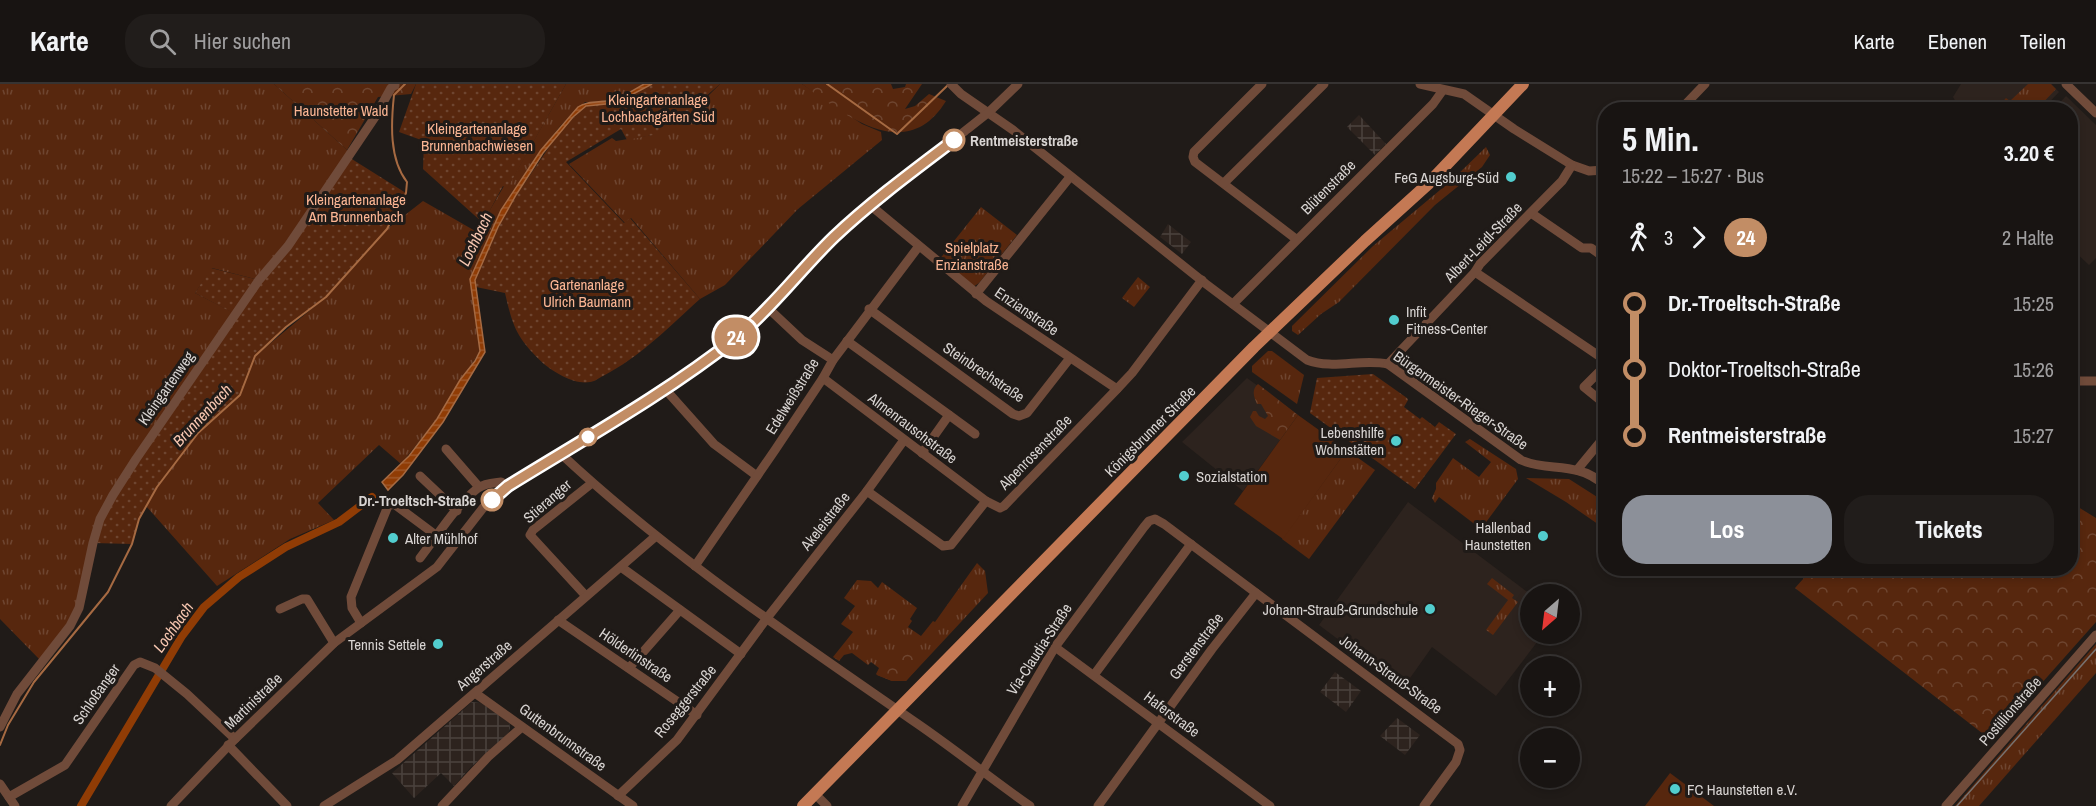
<!DOCTYPE html>
<html lang="de">
<meta charset="utf-8">
<style>
body{margin:0;font-family:"Archivo Narrow",sans-serif;background:#211d1b;color:#f1f3f6;height:100vh;display:flex;flex-direction:column;font-size:22px;white-space:nowrap}
*{box-sizing:border-box;margin:0}
p{font-size:20px;color:#9f9e9f}
.icon{flex:none;width:33px;height:33px;fill:none;stroke:currentColor;stroke-width:2;stroke-linecap:round;stroke-linejoin:round}
.map{position:relative;flex:1;overflow:hidden}
.details{position:absolute;left:1598px;top:18px;width:480px;height:474px;display:flex;flex-direction:column;background:#181412;border-radius:24px;box-shadow:0 3px 9px #0003,0 0 0 2px #363332}
.details>*{flex:none}
.badge{padding:0 12px;border-radius:20px;font-size:21px;line-height:39px}
.needle{width:39px;rotate:208deg}
.tools{position:absolute;left:1520px;top:500px;display:grid;gap:12px}
.tools a{display:grid;place-items:center;width:60px;height:60px;border-radius:50%;background:#181412;box-shadow:0 3px 9px #0003,0 0 0 2px #363332;font-size:30px}
.map>.badge{position:absolute;translate:-50% -50%;box-shadow:0 0 0 3px #fff}
.legs{display:flex;align-items:center;gap:9px;height:66px;padding:0 24px;font-size:20px}
.legs p{margin-inline-start:auto}
.overview{display:flex;align-items:center;justify-content:space-between;height:102px;padding:0 24px}
h1{font-size:33px;font-weight:700;line-height:45px}
.primary-button{display:flex;gap:12px;margin-top:auto;padding:12px 24px}
.primary-button a{flex:1;height:69px;border-radius:24px;background:#8c9099;color:#fff;font-size:24px;font-weight:700;line-height:69px;text-align:center}
.primary-button a+a{background:#211d1b;color:#f1f3f6}
ul{padding:0 24px;list-style:none}
li{display:flex;align-items:center;gap:21px;height:66px;font-size:22px}
li i{display:grid;place-items:center;width:9px;height:100%;margin:0 8px;background:currentColor}
li i::after{content:'';width:15px;height:15px;margin:-8px;border:4px solid;border-radius:50%;background:#181412}
li p{margin-inline-start:auto}
li:first-child i{background:linear-gradient(#0000 50%,currentColor 0)}
li:last-child i{background:linear-gradient(currentColor 50%,#0000 0)}
header{display:flex;align-items:center;gap:36px;box-sizing:border-box;height:84px;padding:0 30px;background:#181412;border-bottom:2px solid #363332}
header strong{font-size:28px}
nav{display:flex;gap:33px;margin-inline-start:auto;font-size:21px}
.search{width:420px;height:54px;background:#211d1b;display:flex;align-items:center;gap:15px;box-sizing:border-box;padding:0 21px;border-radius:24px;color:#9f9e9f;font-size:22px}
.map>svg:first-child{display:block}
.built{fill:#2d231e}
.industrial{fill:url(#industrial-grid)}
.grass{fill:url(#grass-tufts)}
.forest{fill:url(#forest-crowns)}
.garden{fill:url(#garden-dots)}
.pitch{fill:#57270e}
.water{fill:url(#water-rules);stroke:#a66a42;stroke-width:1.5}
.lines{fill:none;stroke-linecap:round;stroke-linejoin:round}
.stream{stroke:#a66a42;stroke-width:2}
.canal{stroke:#903c05;stroke-width:8}
.minor{stroke:#704b3a;stroke-width:9}
.major{stroke:#c47954;stroke-width:12}
.tram{stroke:#777270;stroke-width:1.5}
.line-1-casing{stroke:#fff;stroke-width:14}
.line-1{stroke:#c28d65;stroke-width:9}
.stop-1-dot{fill:#fff;stroke:#c28d65;stroke-width:3}
.poi-dot{fill:#52cdce;stroke:#201b18;stroke-width:2}
.labels{text-anchor:middle;dominant-baseline:central;stroke-width:6;stroke-linejoin:round;paint-order:stroke}
.park-label{font-size:15px;fill:#fbb593;stroke:#201b18}
.stop-label{font-size:15px;font-weight:bold;fill:#d8d4d2;stroke:#201b18;text-anchor:start}
.poi-label{font-size:15px;fill:#d8d4d2;stroke:#201b18;text-anchor:end}
.street-label{font-size:15px;fill:#d8d4d2;stroke:#201b18}
.water-label{font-size:16px;font-style:italic;fill:#f7c7b1;stroke:#201b18}
</style>
<header>
<strong>Karte</strong>
<div class="search"><svg class="icon" aria-label="search" viewBox="0 0 24 24"><circle cx="10" cy="10" r="6"/><path d="M15 15l6 6"/></svg>Hier suchen</div>
<nav><a>Karte</a><a>Ebenen</a><a>Teilen</a></nav>
</header>
<div class="map">
<svg width="2096" height="722" viewBox="0 0 2096 722">
<defs>
<pattern id="industrial-grid" width="8" height="8" patternUnits="userSpaceOnUse" patternTransform="scale(1.5)"><rect width="8" height="8" fill="#2d231e"/><path d="M0 4h8M4 0v8" fill="none" stroke="#4b423e"/></pattern>
<pattern id="grass-tufts" width="24" height="20" patternUnits="userSpaceOnUse" patternTransform="scale(1.5)"><rect width="24" height="20" fill="#57270e"/><path d="M3 7l-1-3M5 7V3M7 7l1-3M15 17l-1-3M17 17v-4M19 17l1-3" fill="none" stroke="#6e4530"/></pattern>
<pattern id="forest-crowns" width="20" height="18" patternUnits="userSpaceOnUse" patternTransform="scale(1.5)"><rect width="20" height="18" fill="#57270e"/><path d="M2 6a3 3 0 1 1 6 0M12 15a3 3 0 1 1 6 0" fill="none" stroke="#6e4530"/></pattern>
<pattern id="garden-dots" width="8" height="8" patternUnits="userSpaceOnUse" patternTransform="scale(1.5)"><rect width="8" height="8" fill="#57270e"/><path d="M2 2h.1M6 6h.1" fill="none" stroke="#6e4530" stroke-width="1.8" stroke-linecap="round"/></pattern>
<pattern id="water-rules" width="6" height="5" patternUnits="userSpaceOnUse" patternTransform="scale(1.5)"><rect width="6" height="5" fill="#903c05"/><path d="M0 2.5h6" fill="none" stroke="#9f5729"/></pattern>
</defs>
<rect width="100%" height="100%" fill="#201b18"/>
<!-- built -->
<g class="built">
<polygon points="1961,0 2051,0 2059,8 2042,26 1960,25 1953,13"/>
<polygon points="2066,12 2096,41 2096,174 2089,181 2070,163 2070,26 2054,25"/>
<polygon points="1247,294 1298,331 1243,407 1182,358"/>
<polygon points="1408,418 1530,510 1530,549 1544,549 1496,612 1432,563 1403,604 1319,541"/>
</g>
<!-- industrial -->
<g class="industrial">
<polygon points="1359,31 1386,60 1375,71 1347,43"/>
<polygon points="1168,140 1191,158 1182,170 1160,153"/>
<polygon points="1335,588 1361,607 1346,628 1320,608"/>
<polygon points="472,618 481,619 509,638 510,644 508,650 471,683 454,702 441,689 414,714 392,689"/>
<polygon points="1397,634 1420,651 1405,671 1380,652"/>
</g>
<!-- grass -->
<g class="grass">
<polygon points="0,0 274,0 347,66 347,72 259,196 212,184 195,209 236,230 100,435 78,524 41,577 0,535"/>
<path d="M566 0H644C622 12 610 18 585 18L561 41 541 66 501 126 487 156 470 198 480 267 437 335 401 380 379 361 318 419 334 436 290 455 217 502 146 422 157 403 198 349 240 311 255 272 326 213 387 145 423 117 477 148 504 102 507 104Z"/>
<polygon points="720,0 802,0 862,40 881,48 882,56 798,125 725,201 700,215 631,134 625,139 569,80 612,54 616,57 652,51 707,13"/>
<polygon points="2028,0 2051,0 2056,5 2037,25 1996,25 2006,14 2010,17"/>
<polygon points="1486,63 1490,71 1482,83 1435,121 1339,218 1321,230 1298,251 1292,247 1292,242 1373,162 1452,96"/>
<polygon points="981,123 1017,151 979,199 973,203 939,176"/>
<polygon points="1138,193 1150,203 1134,223 1122,214"/>
<polygon points="1268,267 1272,267 1304,291 1297,320 1252,288 1252,282"/>
<polygon points="1470,355 1516,385 1518,395 1481,445 1439,413 1435,419 1432,414 1436,405 1436,399 1453,374 1479,393 1491,378 1465,358"/>
<polygon points="1347,366 1375,386 1309,475 1282,455"/>
<polygon points="1526,394 1569,395 1605,418 1605,445 1566,418"/>
<polygon points="977,479 985,487 988,509 906,597 892,597 877,591 876,590 879,584 871,578 868,581 852,569 844,571 839,577 833,573 853,548 841,540 855,522 844,514 857,496 871,497 878,504 882,498 917,524 910,535 912,537 908,543 921,552 933,537 935,538"/>
<polygon points="1492,494 1514,511 1512,514 1518,518 1493,551 1486,546 1508,516 1487,500"/>
<polygon points="2096,560 2096,589 1979,722 1955,722"/>
</g>
<!-- forest -->
<g class="forest">
<polygon points="274,0 416,0 411,10 378,13 347,66"/>
<path d="M802 0H891L893 5 905 3 906 0H922L905 25 915 22 929 10 946 17C906 82 844 30 802 0Z"/>
<path d="M1258 300 1298 331 1280 356 1256 342 1250 333 1253 327H1256L1259 332 1265 335 1268 332 1261 320H1257C1254 313 1251 306 1258 300Z"/>
<polygon points="2070,418 2096,434 2096,538 1991,656 1795,504 1812,485 2070,484"/>
<polygon points="915,554 920,581 906,597 892,597 877,591"/>
</g>
<!-- garden -->
<g class="garden">
<polygon points="416,0 566,0 507,105 503,102 483,139 423,85 424,57 399,48"/>
<path d="M652 0H720L673 41 653 51 627 56 621 45 566 78 624 139 630 134 700 215C670 242 640 273 603 292 599 294 594 298 590 298 575 301 555 289 544 280 517 255 513 244 505 209L476 203 475 196 505 128 562 44 586 22 617 19Z"/>
<polygon points="347,72 406,109 387,145 326,213 286,243 255,272 240,311 198,349 157,403 139,435 132,460 93,459 100,435 235,230 195,209 211,184 259,196"/>
<polygon points="1373,290 1407,314 1408,316 1404,323 1420,335 1422,333 1435,343 1439,338 1456,350 1415,405 1310,329 1317,294"/>
</g>
<!-- pitch -->
<g class="pitch">
<polygon points="1298,331 1347,366 1283,455 1234,420"/>
<polygon points="1670,689 1714,722 1645,722"/>
</g>
<!-- water -->
<path class="water" d="M644 0H652L616 19 586 22 573 33 543 69 516 111 498 143 475 196 485 268 443 338 403 391 388 406 382 398 409 372 437 335 460 296 475 277 480 267 470 195 501 126 541 66 578 23C588 16 600 19 612 16 623 13 634 6 644 0Z"/>
<g class="lines">
<!-- stream -->
<g class="stream">
<polyline points="827,0 897,50 947,2"/>
<path d="M0 661 8 641 34 598 108 508 132 460 139 435 157 403 198 349 240 311 255 272 286 243 326 213 387 145 406 109 407 98C389 75 391 39 394 11L405 0"/>
</g>
<!-- canal -->
<polyline class="canal" points="81,722 182,552 204,523 239,493 286,463 339,438 372,413"/>
<!-- minor -->
<g class="minor">
<path d="M951 0 961 10 1013 46 1206 200 1307 276C1333 286 1362 274 1388 280L1521 376C1541 385 1560 381 1579 387 1589 389 1597 395 1605 401"/>
<polyline points="1262,0 1194,68 1193,73 1195,78 1296,155"/>
<polyline points="1420,0 1464,10 1514,45 1572,81 1589,87 1605,86"/>
<polyline points="2066,0 2096,29"/>
<polyline points="1680,26 1705,0"/>
<polyline points="1224,99 1324,0"/>
<polyline points="870,121 986,217 1117,305"/>
<polyline points="1531,129 1582,164 1591,164 1605,174"/>
<polyline points="1475,188 1605,276"/>
<polyline points="976,210 1070,93"/>
<polyline points="1233,220 1433,20 1443,6"/>
<polyline points="769,225 802,256 833,276"/>
<polyline points="869,225 1013,330 1019,332 1027,329 1070,274"/>
<polyline points="847,257 949,331 922,369"/>
<polyline points="1388,280 1475,188 1480,180 1562,97 1572,81"/>
<polyline points="1605,282 1584,303 1605,320"/>
<polyline points="823,294 986,417"/>
<polyline points="2070,297 2096,297"/>
<polyline points="665,305 714,360 757,392"/>
<polyline points="949,331 975,350"/>
<polyline points="446,365 479,403"/>
<path d="M560 369C668 470 791 552 912 636 952 663 990 694 1030 722"/>
<polyline points="1577,386 1605,352"/>
<polyline points="420,392 457,427"/>
<polyline points="867,407 943,462 951,461 986,417 1000,424 1004,422 1117,305 1132,289 1202,196"/>
<path d="M420 474C438 451 455 422 478 404 485 399 493 399 501 398L508 402"/>
<polyline points="695,482 775,366 823,294 833,276 919,162"/>
<polyline points="621,483 741,570"/>
<polyline points="586,512 530,451 533,446 592,399"/>
<polyline points="280,525 302,515 307,515 334,559"/>
<polyline points="558,536 697,631"/>
<polyline points="361,539 352,524 351,513 388,422 394,420 437,452"/>
<polyline points="1055,563 1270,722"/>
<polyline points="629,584 680,526"/>
<polyline points="1094,591 1191,460"/>
<polyline points="475,609 633,722"/>
<polyline points="0,643 17,610 70,542 79,524 93,459 100,435 113,411 136,375 259,196 288,162 375,33 391,4 395,1"/>
<polyline points="228,661 287,722"/>
<polyline points="0,700 15,722"/>
<polyline points="815,710 827,722"/>
<polyline points="618,712 677,656 767,534 867,407 904,356"/>
<polyline points="9,713 65,681 134,581 140,578 155,584 187,610 235,655"/>
<polyline points="171,722 235,655 334,559 437,483 483,424 508,402 665,305 736,254 769,225 808,180 851,137 989,28 1018,0"/>
<polyline points="324,722 397,676 656,452"/>
<polyline points="442,722 488,673 522,643"/>
<polyline points="962,722 1055,563 1144,443 1149,437 1155,435 1164,440 1458,660 1460,666 1456,678 1424,722"/>
<polyline points="1098,722 1212,565 1256,509"/>
<polyline points="1946,722 2096,551"/>
</g>
<!-- major -->
<polyline class="major" points="803,722 1254,263 1365,157 1428,100 1523,0"/>
<!-- tram -->
<polyline class="tram" points="1957,722 2096,565"/>
</g>
<g class="lines">
<defs>
<path id="line-1" d="M492 416 508 402C584 355 665 310 736 254 772 224 800 186 834 153 871 118 913 87 954 56"/>
</defs>
<!-- line-1 casing -->
<use href="#line-1" class="line-1-casing"/>
<!-- line-1 -->
<use href="#line-1" class="line-1"/>
</g>
<!-- markers -->
<g class="stop-1-dot">
<circle cx="954" cy="56" r="10"/>
<circle cx="588" cy="353" r="8"/>
<circle cx="492" cy="416" r="10"/>
</g>
<g class="poi-dot">
<circle cx="1511" cy="93" r="6"/>
<circle cx="1394" cy="236" r="6"/>
<circle cx="1396" cy="357" r="6"/>
<circle cx="1184" cy="392" r="6"/>
<circle cx="1543" cy="452" r="6"/>
<circle cx="393" cy="454" r="6"/>
<circle cx="1430" cy="525" r="6"/>
<circle cx="438" cy="560" r="6"/>
<circle cx="1675" cy="705" r="6"/>
</g>
<g class="labels">
<!-- park labels -->
<g class="park-label">
<text x="658" y="15">Kleingartenanlage<tspan x="658" dy="17">Lochbachgärten Süd</tspan></text>
<text x="341" y="26">Haunstetter Wald</text>
<text x="477" y="44">Kleingartenanlage<tspan x="477" dy="17">Brunnenbachwiesen</tspan></text>
<text x="356" y="115">Kleingartenanlage<tspan x="356" dy="17">Am Brunnenbach</tspan></text>
<text x="972" y="163">Spielplatz<tspan x="972" dy="17">Enzianstraße</tspan></text>
<text x="587" y="200">Gartenanlage<tspan x="587" dy="17">Ulrich Baumann</tspan></text>
</g>
<!-- stop labels -->
<g class="stop-label">
<text x="970" y="56">Rentmeisterstraße</text>
<text x="476" y="416" text-anchor="end">Dr.-Troeltsch-Straße</text>
</g>
<!-- poi labels -->
<g class="poi-label">
<text x="1499" y="93">FeG Augsburg-Süd</text>
<text x="1406" y="227" text-anchor="start">Infit<tspan x="1406" dy="17">Fitness-Center</tspan></text>
<text x="1384" y="348">Lebenshilfe<tspan x="1384" dy="17">Wohnstätten</tspan></text>
<text x="1196" y="392" text-anchor="start">Sozialstation</text>
<text x="1531" y="443">Hallenbad<tspan x="1531" dy="17">Haunstetten</tspan></text>
<text x="405" y="454" text-anchor="start">Alter Mühlhof</text>
<text x="1418" y="525">Johann-Strauß-Grundschule</text>
<text x="426" y="560">Tennis Settele</text>
<text x="1687" y="705" text-anchor="start">FC Haunstetten e.V.</text>
</g>
<!-- street labels -->
<g class="street-label">
<text transform="translate(1328 103) rotate(-45)">Blütenstraße</text>
<text transform="translate(1483 158) rotate(-46)">Albert-Leidl-Straße</text>
<text transform="translate(1027 227) rotate(34)">Enzianstraße</text>
<text transform="translate(984 288) rotate(34)">Steinbrechstraße</text>
<text transform="translate(166 304) rotate(-55)">Kleingartenweg</text>
<text transform="translate(792 312) rotate(-58)">Edelweißstraße</text>
<text transform="translate(1461 316) rotate(35)">Bürgermeister-Rieger-Straße</text>
<text transform="translate(913 344) rotate(37)">Almenrauschstraße</text>
<text transform="translate(1150 347) rotate(-45)">Königsbrunner Straße</text>
<text transform="translate(1035 368) rotate(-46)">Alpenrosenstraße</text>
<text transform="translate(547 417) rotate(-41)">Stieranger</text>
<text transform="translate(825 437) rotate(-52)">Akeleistraße</text>
<text transform="translate(1196 562) rotate(-53)">Gerstenstraße</text>
<text transform="translate(1039 565) rotate(-57)">Via-Claudia-Straße</text>
<text transform="translate(636 571) rotate(34)">Hölderlinstraße</text>
<text transform="translate(484 581) rotate(-41)">Angerstraße</text>
<text transform="translate(1391 590) rotate(36)">Johann-Strauß-Straße</text>
<text transform="translate(96 610) rotate(-55)">Schloßanger</text>
<text transform="translate(253 617) rotate(-44)">Martinistraße</text>
<text transform="translate(685 617) rotate(-51)">Roseggerstraße</text>
<text transform="translate(2010 627) rotate(-49)">Postillionstraße</text>
<text transform="translate(1172 630) rotate(37)">Haferstraße</text>
<text transform="translate(563 653) rotate(36)">Guttenbrunnstraße</text>
</g>
<!-- water labels -->
<g class="water-label">
<text transform="translate(475 155) rotate(-64)">Lochbach</text>
<text transform="translate(202 331) rotate(-47)">Brunnenbach</text>
<text transform="translate(173 543) rotate(-55)">Lochbach</text>
</g>
</g>
</svg>
<div class="tools">
<a><svg class="needle" viewBox="-14 -14 28 28"><path d="M0-13l5 13h-10z" fill="#e53935"/><path d="M0 13l5-13h-10z" fill="#9f9e9f"/></svg></a>
<a>+</a>
<a>−</a>
</div>
<b class="badge" style="left:736px;top:253px;background:#c28d65;color:#fff">24</b>
<section class="details">
<div class="overview"><div><h1>5 Min.</h1><p>15:22 – 15:27 · Bus</p></div><b>3.20 €</b></div>
<div class="legs"><svg class="icon" aria-label="walk" viewBox="0 0 24 24"><circle cx="13" cy="4" r="2"/><path d="M13 8l-2 6 4 7M11 14l-3 7M7 12l3-4h3l4 4"/></svg>3<svg class="icon" aria-label="forward" viewBox="0 0 24 24"><path d="M9 5l7 7-7 7"/></svg><b class="badge" style="background:#c28d65;color:#fff">24</b><p>2 Halte</p></div>
<ul>
<li><i style="color:#c28d65"></i><b>Dr.-Troeltsch-Straße</b><p>15:25</p></li>
<li><i style="color:#c28d65"></i><span>Doktor-Troeltsch-Straße</span><p>15:26</p></li>
<li><i style="color:#c28d65"></i><b>Rentmeisterstraße</b><p>15:27</p></li>
</ul>
<div class="primary-button"><a>Los</a><a>Tickets</a></div>
</section>
</div>
